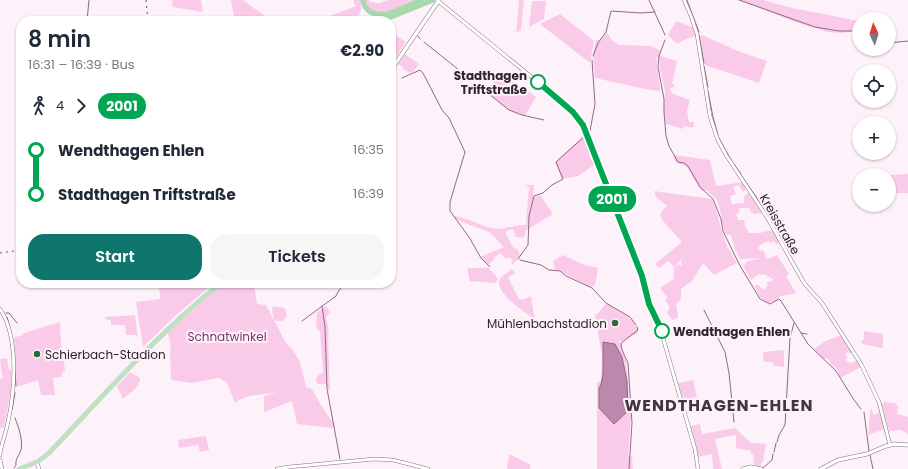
<!DOCTYPE html>
<meta charset="utf-8">
<style>
body{margin:0;font-family:Poppins,sans-serif;background:#f6f6f7;color:#1f2937;height:100vh;display:flex;flex-direction:column;font-size:15px;white-space:nowrap}
*{box-sizing:border-box;margin:0}
p{font-size:13px;color:#747a83}
.icon{flex:none;width:22px;height:22px;fill:none;stroke:currentColor;stroke-width:2;stroke-linecap:round;stroke-linejoin:round}
.map{position:relative;flex:1;overflow:hidden}
.details{position:absolute;left:16px;top:16px;width:380px;height:272px;display:flex;flex-direction:column;background:#fff;border-radius:16px;box-shadow:0 1px 3px #0004}
.details>*{flex:none}
.badge{padding:0 8px;border-radius:13px;font-size:14px;line-height:26px}
.needle{width:26px;rotate:356deg}
.fabs{position:absolute;left:852px;top:12px;display:grid;gap:8px}
.fabs a{display:grid;place-items:center;width:44px;height:44px;border-radius:50%;background:#fff;box-shadow:0 1px 3px #0004;font-size:20px}
.map>.badge{position:absolute;translate:-50% -50%;box-shadow:0 0 0 2px #fff}
.legs{display:flex;align-items:center;gap:6px;height:44px;padding:0 12px;font-size:13px}
.legs p{margin-inline-start:auto}
.head{display:flex;align-items:center;justify-content:space-between;height:68px;padding:0 12px}
h1{font-size:22px;font-weight:600;line-height:30px}
.action{display:flex;gap:8px;margin-top:auto;padding:8px 12px}
.action a{flex:1;height:46px;border-radius:16px;background:#0f766e;color:#fff;font-size:16px;font-weight:600;line-height:46px;text-align:center}
.action a+a{background:#f6f6f7;color:#1f2937}
ul{padding:0 12px;list-style:none}
li{display:flex;align-items:center;gap:14px;height:44px;font-size:15px}
li i{display:grid;place-items:center;width:6px;height:100%;margin:0 5px;background:currentColor}
li i::after{content:'';width:10px;height:10px;margin:-5px;border:3px solid;border-radius:50%;background:#fff}
li p{margin-inline-start:auto}
li:first-child i{background:linear-gradient(#0000 50%,currentColor 0)}
li:last-child i{background:linear-gradient(currentColor 50%,#0000 0)}
.map>svg:first-child{display:block}
.green{fill:#f9cbe9}
.water{fill:#bc88ab;stroke:#916a84}
.lines{fill:none;stroke-linecap:round;stroke-linejoin:round}
.stream{stroke:#916a84;stroke-width:1}
.tertiary-casing{stroke:#82717c;stroke-width:4}
.secondary-casing{stroke:#82717c;stroke-width:4.5}
.primary-casing{stroke:#d5d3d4;stroke-width:5}
.trunk-casing{stroke:#d5d3d4;stroke-width:5.5}
.tertiary{stroke:#fff;stroke-width:3}
.secondary{stroke:#fff;stroke-width:3.5}
.primary{stroke:#bce3c1;stroke-width:4}
.trunk{stroke:#a6daac;stroke-width:4.5}
.rail{stroke:#60575c;stroke-width:1;stroke-dasharray:2 4;stroke-linecap:butt}
.line-1-casing{stroke:#fff;stroke-width:9}
.line-1{stroke:#00a651;stroke-width:6}
.stop-1-dot{fill:#fff;stroke:#00a651;stroke-width:2}
.poi-dot{fill:#286b36;stroke:#fef2fa;stroke-width:1.5}
.labels{text-anchor:middle;dominant-baseline:central;stroke-width:4;stroke-linejoin:round;paint-order:stroke}
.stop-label{font-size:12px;font-weight:bold;fill:#2c2529;stroke:#fef2fa;text-anchor:end}
.street-label{font-size:12px;fill:#2c2529;stroke:#fef2fa}
.poi-label{font-size:12px;fill:#2c2529;stroke:#fef2fa;text-anchor:end}
.park-label{font-size:12px;fill:#793867;stroke:#fef2fa}
.district-label{font-size:16px;font-weight:bold;letter-spacing:1px;fill:#43343e;stroke:#fef2fa}
</style>
<div class="map">
<svg width="908" height="469" viewBox="0 0 908 469">
<rect width="100%" height="100%" fill="#fef2fa"/>
<!-- green -->
<g class="green">
<polygon points="172,0 201,0 203,12 173,7"/>
<polygon points="231,0 243,0 272,21 251,21 234,18"/>
<polygon points="354,0 361,0 361,10 357,21 316,21 356,6 354,4"/>
<polygon points="364,0 369,0 369,2 380,3 388,0 417,0 384,13 378,13 369,10"/>
<polygon points="519,0 524,0 521,30 516,33"/>
<polygon points="740,0 763,0 792,8 859,21 859,31 841,33 827,32 792,21"/>
<polygon points="532,1 546,1 544,19 529,27"/>
<polygon points="560,14 594,41 590,63 540,24"/>
<polygon points="676,21 694,28 696,36 686,39 677,44 668,35"/>
<polygon points="391,32 406,42 391,64"/>
<path d="M607 33 612 40 619 45 651 46 660 50V56L677 61 672 84H674V87H671L670 90 673 94 690 100 687 111 689 122H694L693 128 684 126 683 129 666 124 664 112 665 91 660 69 659 56 657 57C656 69 660 79 660 91L645 89 595 78 593 54 596 40H601Z"/>
<polygon points="702,35 738,51 767,61 759,83 705,65 700,37"/>
<polygon points="405,54 419,64 413,72 409,73 406,70 404,71 403,67 398,64"/>
<polygon points="501,72 520,87 521,85 536,97 525,116 509,110 487,93"/>
<polygon points="585,135 597,163 578,176 562,179 555,162 581,138"/>
<path d="M674 155 710 160 716 186 743 182 747 189 743 192 739 185 733 187 736 194 730 196 732 204 744 203V196L750 192 763 213 754 214 750 211V208H739V213L736 214 738 220H744L746 229H748V233H759L773 230 781 243 775 244 774 241 770 243 769 241 761 244V245L758 248 760 251 763 250 767 259 777 255 789 274 786 276 796 293 781 296 775 301 768 303 760 297 755 287 757 284 764 290 768 285 766 283 774 280 764 274 761 275 759 274 751 280 743 266 748 261 761 258 740 259 735 249 731 235H726C721 224 722 210 716 199 714 196 709 193 706 190L703 191 699 187 685 165 676 163 673 156Z"/>
<polygon points="908,174 908,193 889,193 889,175"/>
<path d="M527 185H534L533 198 540 195 553 214 530 228 526 230 524 238 516 237 513 229 506 231V234L514 249 517 248 520 255 513 265 511 263 513 261 509 257 506 259 500 253 494 258 495 259 488 265 480 257 504 247 489 232 457 220 453 216C460 215 482 226 492 228 504 231 515 224 526 225L529 187 526 186Z"/>
<path d="M654 191 712 199 714 203 722 231 727 246 737 263 714 275 703 263 692 281 681 289C681 296 682 301 676 304L677 308 678 318 672 320 667 313 670 307 665 300 668 298 660 288 674 279 673 273 675 271 673 269 678 264 682 267 681 260 674 267 668 261 659 268 655 264 682 242 662 220C659 213 662 211 667 206L656 197Z"/>
<path d="M563 255 582 264 598 268C597 274 597 281 594 286L590 287 560 271 555 270 553 261Z"/>
<polygon points="467,268 489,268 498,279 495,283 470,281"/>
<path d="M512 269 515 273 508 277 519 299H521L522 300 531 296 535 320C526 312 493 293 500 279 502 275 509 272 512 269Z"/>
<polygon points="157,283 206,283 208,288 175,316 143,347 136,302 160,299 160,293"/>
<path d="M224 283H254L257 304 266 305 286 343 292 349 300 362 306 387 312 389 319 402 335 426 332 428 297 424 292 401 264 412V396L277 392C263 395 245 394 235 403L227 383 219 378 191 383 171 380 170 350 171 349 168 332Z"/>
<path d="M606 303C618 311 636 317 638 333L622 341H619L626 359 631 418 628 456H632L633 469H597V382H601L602 356 595 314H598Z"/>
<path d="M273 306 285 308 287 317 282 321H275C273 316 271 312 273 306Z"/>
<polygon points="326,306 330,313 326,317 329,332 328,333 330,393 326,384 317,384 316,379 319,374 323,372 320,332 316,327 317,312"/>
<polygon points="135,315 138,338 136,335 126,335 125,325 111,325 111,320 105,319 105,317"/>
<polygon points="60,322 62,360 64,362 65,371 62,372 62,377 53,378 55,395 41,395 38,380 17,387 14,337 21,336 24,333"/>
<polygon points="864,331 883,334 883,348 862,344 862,340 864,340"/>
<polygon points="841,335 852,352 850,354 848,352 845,354 847,356 846,361 851,363 857,360 861,367 840,378 838,370 830,364 830,361 826,358 823,359 814,349 826,341"/>
<polygon points="784,350 784,367 775,366 772,362 764,362 763,352"/>
<path d="M7 358 9 369 11 370V390L4 428H0V379H2C3 374 0 366 0 359Z"/>
<path d="M130 372 140 378C140 388 129 393 123 399L117 386Z"/>
<polygon points="693,380 697,397 683,399 678,383"/>
<polygon points="884,402 895,403 898,407 897,414 908,417 908,434 901,430 889,431 882,404"/>
<path d="M872 409 873 415 881 412 885 429 868 435C870 427 869 419 870 410Z"/>
<polygon points="700,424 702,434 735,428 751,443 766,444 763,461 760,466 754,465 753,454 751,454 751,451 736,448 736,435 715,439 722,469 713,469 712,454 698,457 690,426"/>
<polygon points="206,436 209,450 200,452 198,445 179,448 178,440"/>
<polygon points="509,454 531,465 530,469 507,469"/>
</g>
<!-- water -->
<polygon class="water" points="603,342 615,344 622,357 627,381 628,411 614,424 599,408 599,388 601,384 603,374"/>
<g class="lines">
<!-- stream -->
<g class="stream">
<polyline points="649,0 665,35"/>
<polyline points="687,0 699,32"/>
<polyline points="739,0 815,27 839,31 859,31"/>
<polyline points="87,21 89,0"/>
<polyline points="699,35 704,63"/>
<polyline points="418,36 420,39"/>
<polyline points="665,40 659,56 658,67 664,99 664,112 666,136 669,146 678,162 684,163 688,166 700,187 713,199 721,219 723,231 739,264 760,299 770,304 779,299 781,301 808,344 836,371 854,400 861,409"/>
<polyline points="424,42 509,110 522,115 544,120"/>
<polyline points="889,43 908,41"/>
<polyline points="593,56 598,43 606,32 611,11 641,13 655,12"/>
<polyline points="704,66 708,87"/>
<polyline points="402,78 420,70 423,73 442,110 449,118 465,152 450,202 450,211 469,237 481,258 490,267"/>
<polyline points="391,85 393,84"/>
<polyline points="708,91 713,117 718,135"/>
<polyline points="588,134 590,131 595,104 592,60"/>
<polyline points="719,138 725,149"/>
<polyline points="591,139 638,262"/>
<polyline points="726,151 733,163"/>
<polyline points="734,164 741,174"/>
<polyline points="741,175 759,201"/>
<polyline points="518,259 528,245 529,216 534,196 543,193 552,185 563,179 556,162 585,136"/>
<polyline points="520,260 541,265 549,270 560,271 566,276 592,288 606,303 630,317 636,325"/>
<polyline points="322,306 325,327 327,389 340,459"/>
<polyline points="704,310 725,352 729,373 734,422"/>
<polyline points="6,313 9,313 17,323"/>
<polyline points="7,317 11,332"/>
<polyline points="302,321 336,296 339,290 345,285 345,283"/>
<polyline points="801,333 807,334"/>
<polyline points="15,367 16,386"/>
<polyline points="12,410 15,393"/>
<polyline points="864,412 869,451"/>
<polyline points="777,442 779,435 785,425 790,338 794,323"/>
<polyline points="774,452 776,443"/>
<polyline points="870,455 873,469"/>
<path d="M14 468 16 465C15 459 19 456 21 450 23 440 19 428 15 418"/>
<polyline points="763,468 772,460 773,454"/>
<path d="M629 469 632 423 628 363C625 356 621 350 621 343L638 330 637 327"/>
</g>
<defs>
<g id="tertiary">
<polyline points="684,0 691,16 697,34 710,116 717,138 726,155 767,217 804,283 822,303 861,364 879,402 890,445"/>
<polyline points="438,1 566,105 573,112 583,125 642,276 649,304 661,331 695,449 698,469"/>
<path d="M0 309C19 337 15 390 8 422 6 433 1 444 0 455"/>
<polyline points="0,460 2,469"/>
<polyline points="37,462 39,469"/>
<polyline points="277,469 289,467 374,459 393,460 428,469"/>
</g>
<g id="secondary">
<polyline points="391,70 439,0"/>
<polyline points="743,469 751,467 761,469"/>
<polyline points="821,469 838,460 867,454 886,446 894,444 908,445"/>
</g>
<path id="primary" d="M19 469 37 462 48 454C104 395 157 334 221 283"/>
<g id="trunk">
<path d="M363 0C365 11 373 15 384 14"/>
<polyline points="370,21 422,0"/>
<polyline points="381,21 433,0"/>
<polyline points="391,70 392,69"/>
</g>
</defs>
<!-- tertiary casing -->
<use href="#tertiary" class="tertiary-casing"/>
<!-- secondary casing -->
<use href="#secondary" class="secondary-casing"/>
<!-- primary casing -->
<use href="#primary" class="primary-casing"/>
<!-- trunk casing -->
<use href="#trunk" class="trunk-casing"/>
<!-- tertiary -->
<use href="#tertiary" class="tertiary"/>
<!-- secondary -->
<use href="#secondary" class="secondary"/>
<!-- primary -->
<use href="#primary" class="primary"/>
<!-- trunk -->
<use href="#trunk" class="trunk"/>
<!-- rail -->
<g class="rail">
<polyline points="146,0 148,21"/>
<polyline points="0,253 21,250"/>
</g>
</g>
<g class="lines">
<defs>
<polyline id="line-1" points="538,82 573,112 583,125 642,276 649,304 662,331"/>
</defs>
<!-- line-1 casing -->
<use href="#line-1" class="line-1-casing"/>
<!-- line-1 -->
<use href="#line-1" class="line-1"/>
</g>
<!-- markers -->
<g class="stop-1-dot">
<circle cx="538" cy="82" r="7"/>
<circle cx="662" cy="331" r="7"/>
</g>
<g class="poi-dot">
<circle cx="615" cy="323" r="4"/>
<circle cx="37" cy="354" r="4"/>
</g>
<g class="labels">
<!-- stop labels -->
<g class="stop-label">
<text x="527" y="75">Stadthagen<tspan x="527" dy="14">Triftstraße</tspan></text>
<text x="673" y="331" text-anchor="start">Wendthagen Ehlen</text>
</g>
<!-- street labels -->
<g class="street-label">
<text transform="translate(780 224) rotate(60)">Kreisstraße</text>
</g>
<!-- poi labels -->
<g class="poi-label">
<text x="607" y="323">Mühlenbachstadion</text>
<text x="45" y="354" text-anchor="start">Schierbach-Stadion</text>
</g>
<!-- park labels -->
<g class="park-label">
<text x="227" y="336">Schnatwinkel</text>
</g>
<!-- district labels -->
<g class="district-label">
<text x="719" y="405">WENDTHAGEN-EHLEN</text>
</g>
</g>
</svg>
<div class="fabs">
<a><svg class="needle" viewBox="-14 -14 28 28"><path d="M0-13l5 13h-10z" fill="#e53935"/><path d="M0 13l5-13h-10z" fill="#747a83"/></svg></a>
<a><svg class="icon" aria-label="locate" viewBox="0 0 24 24"><circle cx="12" cy="12" r="6"/><path d="M12 2v4M12 18v4M2 12h4M18 12h4"/></svg></a>
<a>+</a>
<a>−</a>
</div>
<b class="badge" style="left:612px;top:199px;background:#00a651;color:#fff">2001</b>
<section class="details">
<div class="head"><div><h1>8 min</h1><p>16:31 – 16:39 · Bus</p></div><b>€2.90</b></div>
<div class="legs"><svg class="icon" aria-label="walk" viewBox="0 0 24 24"><circle cx="13" cy="4" r="2"/><path d="M13 8l-2 6 4 7M11 14l-3 7M7 12l3-4h3l4 4"/></svg>4<svg class="icon" aria-label="forward" viewBox="0 0 24 24"><path d="M9 5l7 7-7 7"/></svg><b class="badge" style="background:#00a651;color:#fff">2001</b></div>
<ul>
<li><i style="color:#00a651"></i><b>Wendthagen Ehlen</b><p>16:35</p></li>
<li><i style="color:#00a651"></i><b>Stadthagen Triftstraße</b><p>16:39</p></li>
</ul>
<div class="action"><a>Start</a><a>Tickets</a></div>
</section>
</div>
